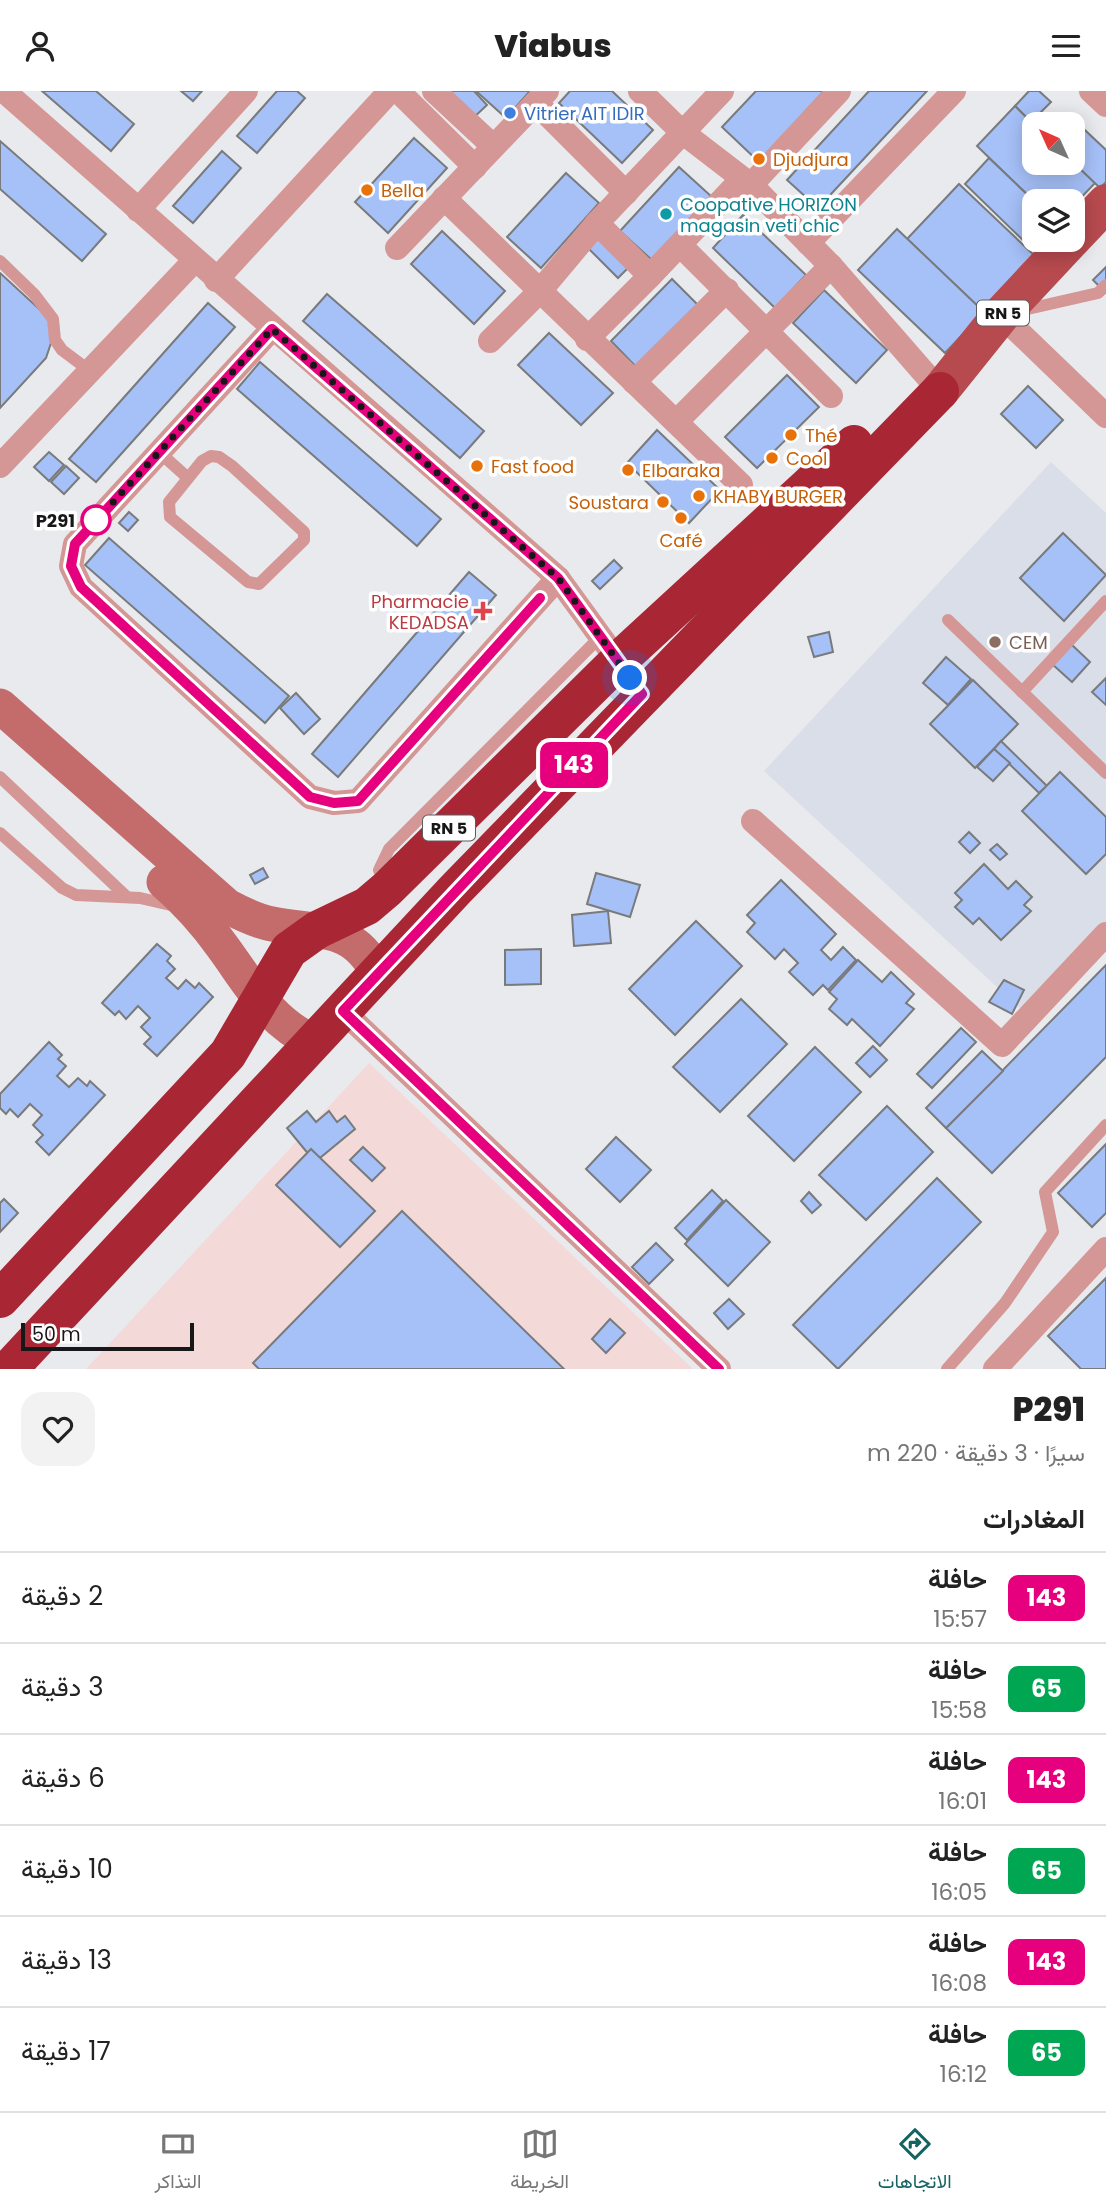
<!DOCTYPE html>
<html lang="ar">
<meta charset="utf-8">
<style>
body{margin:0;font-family:Poppins,Vazirmatn,sans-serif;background:#f2f2f2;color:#222;direction:rtl;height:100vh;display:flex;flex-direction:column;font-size:26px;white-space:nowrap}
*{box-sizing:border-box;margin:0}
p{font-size:23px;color:#767676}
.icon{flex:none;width:38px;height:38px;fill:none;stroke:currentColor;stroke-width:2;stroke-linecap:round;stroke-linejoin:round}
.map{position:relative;height:1278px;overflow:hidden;direction:ltr}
.sheet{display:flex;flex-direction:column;background:#fff;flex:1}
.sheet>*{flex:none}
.badge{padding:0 14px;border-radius:10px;font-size:24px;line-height:46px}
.needle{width:46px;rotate:315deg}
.buttons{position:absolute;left:1022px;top:21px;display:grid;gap:14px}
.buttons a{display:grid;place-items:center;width:63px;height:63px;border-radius:14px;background:#fff;box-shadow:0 4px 18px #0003;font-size:35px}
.scale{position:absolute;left:21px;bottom:18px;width:173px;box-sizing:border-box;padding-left:7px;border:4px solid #171719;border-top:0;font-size:19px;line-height:24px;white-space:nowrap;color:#171719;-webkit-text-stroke:5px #fff;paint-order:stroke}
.you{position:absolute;width:35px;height:35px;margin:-18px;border:5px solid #fff;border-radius:50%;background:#1a73e8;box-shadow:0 0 0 10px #1a73e833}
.map>.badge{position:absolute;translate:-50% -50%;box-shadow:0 0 0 4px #fff}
h2{padding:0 21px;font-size:26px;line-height:63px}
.round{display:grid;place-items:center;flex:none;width:74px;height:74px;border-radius:21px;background:#f2f2f2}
.head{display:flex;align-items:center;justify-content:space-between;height:119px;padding:0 21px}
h1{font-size:33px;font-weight:800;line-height:52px}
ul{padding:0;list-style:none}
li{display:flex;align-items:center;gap:21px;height:91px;padding:0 21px;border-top:2px solid #e0e0e0}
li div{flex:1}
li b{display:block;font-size:26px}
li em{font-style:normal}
li .badge{min-width:77px;font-weight:700;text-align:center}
header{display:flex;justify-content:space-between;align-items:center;height:91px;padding:0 21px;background:#fff;font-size:32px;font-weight:800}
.menu{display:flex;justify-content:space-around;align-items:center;height:98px;border-top:2px solid #e0e0e0;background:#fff;font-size:19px;color:#767676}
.menu a{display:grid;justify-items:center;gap:4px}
.menu .on{color:#146360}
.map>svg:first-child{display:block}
.built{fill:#d9dee8}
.industrial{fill:#f4d9d9}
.building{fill:#a6c0f8;stroke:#787a7c;stroke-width:2}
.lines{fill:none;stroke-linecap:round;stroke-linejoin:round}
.lane{stroke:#d49795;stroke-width:12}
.street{stroke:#d49795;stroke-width:24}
.secondary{stroke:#c46c6c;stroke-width:35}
.primary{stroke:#b74a4f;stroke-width:38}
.highway{stroke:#a92635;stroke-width:38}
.line-casing{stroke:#fff;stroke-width:16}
.line{stroke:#e6007e;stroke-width:10}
.walk{stroke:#171719;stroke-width:7;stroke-dasharray:0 12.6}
.shop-dot{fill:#3f7fe0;stroke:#fff;stroke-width:2.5}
.food-dot{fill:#e8710a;stroke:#fff;stroke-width:2.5}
.culture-dot{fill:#0f9aa8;stroke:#fff;stroke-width:2.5}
.stop-dot{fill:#fff;stroke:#e6007e;stroke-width:3.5}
.health-dot{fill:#e0444e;stroke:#fff;stroke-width:2.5}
.education-dot{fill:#8d6e63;stroke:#fff;stroke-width:2.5}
.labels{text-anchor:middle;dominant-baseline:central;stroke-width:7;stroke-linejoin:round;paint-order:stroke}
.shield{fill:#fff;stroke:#5d5d5e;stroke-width:2}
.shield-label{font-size:16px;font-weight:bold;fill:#171719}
.shop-label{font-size:18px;fill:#366cbe;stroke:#fff;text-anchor:start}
.food-label{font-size:18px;fill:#c56008;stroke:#fff;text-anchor:start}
.culture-label{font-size:18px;fill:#0d838f;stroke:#fff;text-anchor:start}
.stop-label{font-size:18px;font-weight:bold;fill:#171719;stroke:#fff;text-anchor:end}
.health-label{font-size:18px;fill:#be3a42;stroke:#fff;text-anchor:end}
.education-label{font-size:18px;fill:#785e54;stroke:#fff;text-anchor:start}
</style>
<header><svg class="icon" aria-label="menu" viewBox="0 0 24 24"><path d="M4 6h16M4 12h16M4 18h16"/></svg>Viabus<svg class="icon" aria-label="person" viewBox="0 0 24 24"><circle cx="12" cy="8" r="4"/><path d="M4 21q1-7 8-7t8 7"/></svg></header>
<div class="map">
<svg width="1106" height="1278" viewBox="0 0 1106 1278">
<rect width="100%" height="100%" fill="#e9eaee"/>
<!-- built -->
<polygon class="built" points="1051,371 1106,422 1106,835 1025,922 764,680"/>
<!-- industrial -->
<polygon class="industrial" points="369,972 693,1278 86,1278"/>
<!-- building -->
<g class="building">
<polygon points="42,0 96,0 134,33 111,60"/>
<polygon points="181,0 202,0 193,10"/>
<polygon points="277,0 297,0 305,7 257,62 237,45"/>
<polygon points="443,0 474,0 487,14 471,29"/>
<polygon points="476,0 530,0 506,27"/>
<polygon points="570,0 612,0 653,39 622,72 559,12"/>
<polygon points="756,0 824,0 759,71 722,36"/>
<polygon points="869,0 927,0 818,117 787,89"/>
<polygon points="1029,0 1039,0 1051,11 1031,31 1015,15"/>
<polygon points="1015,15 1034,34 1034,72 1073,70 1095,92 1073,115 1073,110 1034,110 977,55"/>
<polygon points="1070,25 1106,59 1106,91 1100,97 1073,71 1073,33 1062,33"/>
<polygon points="414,47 447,77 388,142 355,111"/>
<polygon points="0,50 106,143 82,170 0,98"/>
<polygon points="222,60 241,77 193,132 173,115"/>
<polygon points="989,67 1034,110 1034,149 1041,149 1032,158 965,93"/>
<polygon points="679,76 712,106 653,170 620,140"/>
<polygon points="566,82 599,112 541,177 507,146"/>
<polygon points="959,93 1036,166 984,221 907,148"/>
<polygon points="743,124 806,184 775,217 713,157"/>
<polygon points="897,138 984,221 945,262 858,179"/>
<polygon points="442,140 505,200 474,233 411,173"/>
<polygon points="598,146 629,176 618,187 587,156"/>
<polygon points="1106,176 1106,202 1093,189"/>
<polygon points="0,182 49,227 53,246 46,267 0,317"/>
<polygon points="672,188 704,220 642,282 611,250"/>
<polygon points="824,199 887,259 856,292 793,232"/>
<polygon points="327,203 484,340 460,367 303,230"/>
<polygon points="208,212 235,236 96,391 69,368"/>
<polygon points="549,242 613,302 581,334 518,274"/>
<polygon points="260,271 441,428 417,455 237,298"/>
<polygon points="787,284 819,316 757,377 725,346"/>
<polygon points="1028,295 1063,329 1036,357 1001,323"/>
<polygon points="657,339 720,399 689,432 627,372"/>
<polygon points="49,361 64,374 49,390 34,376"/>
<polygon points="66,375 79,387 64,403 51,391"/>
<polygon points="129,421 138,429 128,440 119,432"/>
<polygon points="1063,442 1106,484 1064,530 1020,487"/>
<polygon points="109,447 289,605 265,632 85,474"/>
<polygon points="614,469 622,477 600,498 592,490"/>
<polygon points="469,481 496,504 338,686 312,663"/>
<polygon points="829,541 833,561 814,566 808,546"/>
<polygon points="1071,553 1090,571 1072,591 1052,573"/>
<polygon points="946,566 971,588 948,614 923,592"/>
<polygon points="1106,587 1106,614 1092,601"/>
<polygon points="973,589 1018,633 975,677 930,633"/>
<polygon points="296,602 320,628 304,643 280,617"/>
<polygon points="1001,650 1047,695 1039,702 994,658"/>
<polygon points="994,658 1010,672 993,690 977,676"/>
<polygon points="1060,681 1106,726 1106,763 1086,783 1022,720"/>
<polygon points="969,741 980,752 970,762 959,751"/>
<polygon points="997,753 1007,763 1000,769 990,759"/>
<polygon points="984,773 1008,798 1016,790 1032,806 1024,814 1031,820 1001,849 979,827 973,833 955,816 962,809 955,802"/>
<polygon points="263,777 268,786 255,793 250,784"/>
<polygon points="596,782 640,794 630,826 587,813"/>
<polygon points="781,789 836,843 821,859 831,869 843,856 856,869 828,899 823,894 813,904 789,881 798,872 784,858 775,868 747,841 755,832 747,824"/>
<polygon points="608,820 611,852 574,855 572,824"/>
<polygon points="696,830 742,875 675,944 629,898"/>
<polygon points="157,853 171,865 167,870 175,878 166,887 178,898 186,889 195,897 199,892 213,906 157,965 144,953 151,946 141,936 150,927 138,915 126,928 119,920 115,924 102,912"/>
<polygon points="541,858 541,893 505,894 505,859"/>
<polygon points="858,869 882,891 891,881 914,903 906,912 914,918 880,955 852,928 847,934 829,918 837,908 829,901"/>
<polygon points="1106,874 1106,966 992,1082 946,1037"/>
<polygon points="1004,889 1024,899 1012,923 989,911"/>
<polygon points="741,908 787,953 720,1021 673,976"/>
<polygon points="961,937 976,951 932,997 917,983"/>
<polygon points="49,951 62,964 58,968 66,975 57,985 69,996 78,987 87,995 90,990 105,1004 49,1064 36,1051 43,1044 33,1034 42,1024 30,1013 18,1026 10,1018 6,1023 0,1017 0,1003"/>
<polygon points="873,955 887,969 870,986 856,972"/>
<polygon points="815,956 861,1001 794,1070 748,1025"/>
<polygon points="982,960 1003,980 946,1037 926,1017"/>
<polygon points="887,1015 933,1061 866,1129 819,1084"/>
<polygon points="307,1020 316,1031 329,1020 337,1031 345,1025 355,1038 315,1071 287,1037"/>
<polygon points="616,1046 651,1079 620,1111 586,1078"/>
<polygon points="1106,1053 1106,1122 1092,1136 1058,1102"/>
<polygon points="363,1056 385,1077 372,1090 350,1069"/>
<polygon points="311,1058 375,1120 340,1156 276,1094"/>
<polygon points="937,1087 981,1131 838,1278 793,1234"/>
<polygon points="712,1099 723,1110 687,1149 675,1137"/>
<polygon points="809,1101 821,1114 812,1122 801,1110"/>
<polygon points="4,1108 18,1122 0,1141 0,1112"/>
<polygon points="726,1109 770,1151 728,1195 685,1153"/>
<polygon points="402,1120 564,1278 259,1278 253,1272"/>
<polygon points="656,1152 673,1169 649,1193 632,1176"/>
<polygon points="1106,1187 1106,1278 1081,1278 1048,1245"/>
<polygon points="729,1208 744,1223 728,1238 714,1222"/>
<polygon points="610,1228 625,1242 606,1262 592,1248"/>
</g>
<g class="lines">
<!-- lane -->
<g class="lane">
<polyline points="0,170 34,203 53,228 55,249 62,259 90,280"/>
<polyline points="1019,220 1098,202 1106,194"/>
<polyline points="159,361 188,387"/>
<polygon points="211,365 219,366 232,375 304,441 304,449 259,493 248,491 170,426 169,411 202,370"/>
<polyline points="948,529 1106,682"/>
<polyline points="1022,601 1106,510"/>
<polyline points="0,686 127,806"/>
<polyline points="0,742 62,797 76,804 140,807 175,815"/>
<polyline points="384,793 379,779 389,758 601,545"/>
<polyline points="947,1278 1005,1212 1053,1141 1045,1101 1106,1034"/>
</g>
<!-- street -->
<g class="street">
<polyline points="4,0 558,487 642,603"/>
<polyline points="398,0 475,76"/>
<polyline points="434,0 493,55"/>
<polyline points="640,0 682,41 751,94 831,175 940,300"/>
<polyline points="722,0 597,132 650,185 742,88"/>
<polyline points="1091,0 1106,14"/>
<polyline points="536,12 626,102"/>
<polyline points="751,94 839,0"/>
<polyline points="444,107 741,394"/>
<polyline points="138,119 246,0"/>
<polyline points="808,152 954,0"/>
<polyline points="681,155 831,305"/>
<polyline points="397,157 547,0"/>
<polyline points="216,189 390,0"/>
<polyline points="1001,224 1106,325"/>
<polyline points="272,238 75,453 71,475 81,496 310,706 334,712 358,710 558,487"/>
<polyline points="587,248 650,185"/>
<polyline points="490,250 540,200 597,132"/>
<polyline points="634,291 727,199"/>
<polyline points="677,330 831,175"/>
<polyline points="0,375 194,170"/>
<polyline points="753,730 1002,954 1106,843"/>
<polyline points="343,920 719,1278"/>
<polyline points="995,1278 1106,1158"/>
</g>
<!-- secondary -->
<g class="secondary">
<path d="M0 615 227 815C242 823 256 830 272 833 318 842 353 833 378 883"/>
<path d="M164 791C186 810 205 831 222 855 250 893 269 931 314 951"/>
</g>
<!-- primary -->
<g class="primary">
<polyline points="1073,147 1106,112"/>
<polyline points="940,300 1001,224 1071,149"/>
</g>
<!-- highway -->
<g class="highway">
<polyline points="0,1208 228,963 289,859 317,839 367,815 387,798 618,570 854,353"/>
<polyline points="9,1278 455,799 940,300"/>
</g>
</g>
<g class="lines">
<defs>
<polyline id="line" points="540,507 358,710 334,712 310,706 81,496 71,475 75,453 272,238 558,487 642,603 343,920 719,1278"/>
</defs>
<!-- line casing -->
<use href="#line" class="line-casing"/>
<!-- line -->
<use href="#line" class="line"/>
<!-- walk -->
<polyline class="walk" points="96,429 92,434 272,238 558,487 630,587"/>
</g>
<!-- markers -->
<circle class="shop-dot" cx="510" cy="22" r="7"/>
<g class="food-dot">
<circle cx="759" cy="68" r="7"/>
<circle cx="367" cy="99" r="7"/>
<circle cx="791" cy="344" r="7"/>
<circle cx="772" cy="367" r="7"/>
<circle cx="477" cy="375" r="7"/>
<circle cx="628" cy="379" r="7"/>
<circle cx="699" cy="405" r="7"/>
<circle cx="663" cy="411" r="7"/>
<circle cx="681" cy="427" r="7"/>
</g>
<circle class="culture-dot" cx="666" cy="123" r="7"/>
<circle class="stop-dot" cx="96" cy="429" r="14"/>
<path class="health-dot" d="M479.5 509.5h7v7h7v7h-7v7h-7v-7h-7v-7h7z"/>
<circle class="education-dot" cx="995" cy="551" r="7"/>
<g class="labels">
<!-- shield labels -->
<g class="shield">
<rect x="977" y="209.5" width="52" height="25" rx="5"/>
<rect x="423" y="724.5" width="52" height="25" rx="5"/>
</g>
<g class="shield-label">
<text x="1003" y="222">RN 5</text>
<text x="449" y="737">RN 5</text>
</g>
<!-- shop labels -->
<g class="shop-label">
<text x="524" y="22">Vitrier AIT IDIR</text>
</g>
<!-- food labels -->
<g class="food-label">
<text x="773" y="68">Djudjura</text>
<text x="381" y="99">Bella</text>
<text x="805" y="344">Thé</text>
<text x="786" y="367">Cool</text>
<text x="491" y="375">Fast food</text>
<text x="642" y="379">Elbaraka</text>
<text x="713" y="405">KHABY BURGER</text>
<text x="649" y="411" text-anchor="end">Soustara</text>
<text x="681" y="449" text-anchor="middle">Café</text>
</g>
<!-- culture labels -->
<g class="culture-label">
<text x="680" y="113">Coopative HORIZON<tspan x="680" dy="21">magasin veti chic</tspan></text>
</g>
<!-- stop labels -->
<g class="stop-label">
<text x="75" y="429">P291</text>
</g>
<!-- health labels -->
<g class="health-label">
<text x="469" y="510">Pharmacie<tspan x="469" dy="21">KEDADSA</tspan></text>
</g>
<!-- education labels -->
<g class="education-label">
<text x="1009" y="551">CEM</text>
</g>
</g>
</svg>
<div class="buttons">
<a><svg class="needle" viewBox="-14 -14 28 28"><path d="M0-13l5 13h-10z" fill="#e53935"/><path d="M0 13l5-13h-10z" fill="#767676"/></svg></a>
<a><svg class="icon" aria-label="layers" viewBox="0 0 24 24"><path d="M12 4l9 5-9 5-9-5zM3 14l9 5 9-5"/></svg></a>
</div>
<div class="scale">50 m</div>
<div class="you" style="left:630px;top:587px"></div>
<b class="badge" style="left:574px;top:674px;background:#e6007e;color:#fff">143</b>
</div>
<section class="sheet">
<div class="head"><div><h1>P291</h1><p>سيرًا · 3 دقيقة · 220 m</p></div><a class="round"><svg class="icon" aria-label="heart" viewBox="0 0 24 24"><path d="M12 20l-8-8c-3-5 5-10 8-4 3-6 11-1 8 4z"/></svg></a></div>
<h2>المغادرات</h2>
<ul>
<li><span class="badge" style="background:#e6007e;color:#fff">143</span><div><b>حافلة</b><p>15:57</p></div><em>2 دقيقة</em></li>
<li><span class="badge" style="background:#00a651;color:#fff">65</span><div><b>حافلة</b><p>15:58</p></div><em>3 دقيقة</em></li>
<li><span class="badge" style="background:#e6007e;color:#fff">143</span><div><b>حافلة</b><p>16:01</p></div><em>6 دقيقة</em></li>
<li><span class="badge" style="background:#00a651;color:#fff">65</span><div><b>حافلة</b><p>16:05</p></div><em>10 دقيقة</em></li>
<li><span class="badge" style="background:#e6007e;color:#fff">143</span><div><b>حافلة</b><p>16:08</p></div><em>13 دقيقة</em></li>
<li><span class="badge" style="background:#00a651;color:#fff">65</span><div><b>حافلة</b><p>16:12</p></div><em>17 دقيقة</em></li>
</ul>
</section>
<nav class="menu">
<a class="on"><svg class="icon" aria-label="directions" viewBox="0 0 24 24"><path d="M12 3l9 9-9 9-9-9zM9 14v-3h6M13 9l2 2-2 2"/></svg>الاتجاهات</a>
<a><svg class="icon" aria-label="map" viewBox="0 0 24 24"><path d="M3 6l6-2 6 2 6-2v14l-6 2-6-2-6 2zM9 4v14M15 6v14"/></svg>الخريطة</a>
<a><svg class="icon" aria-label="tickets" viewBox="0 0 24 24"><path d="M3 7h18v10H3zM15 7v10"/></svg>التذاكر</a>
</nav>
